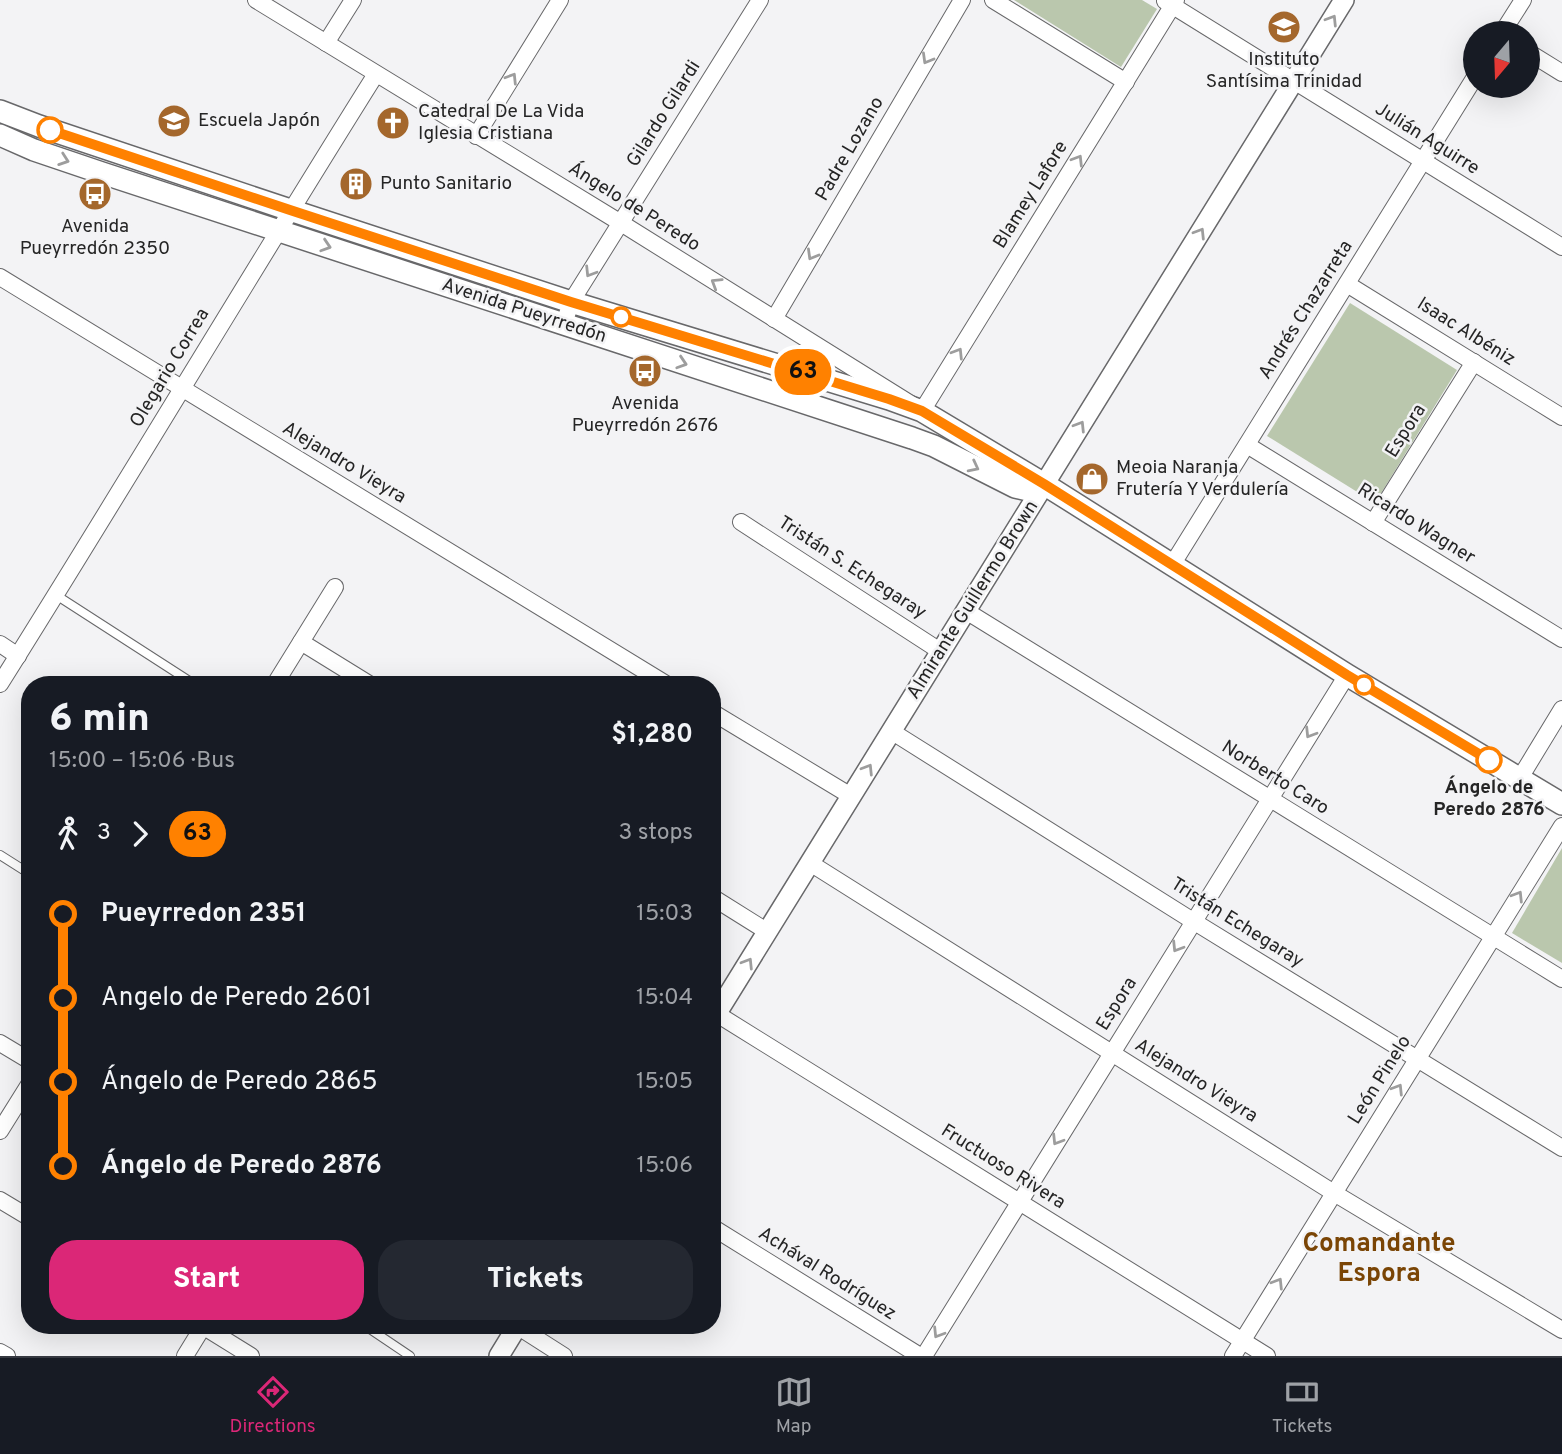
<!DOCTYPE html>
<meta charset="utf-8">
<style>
body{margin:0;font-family:Overpass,sans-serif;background:#242831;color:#f1f3f6;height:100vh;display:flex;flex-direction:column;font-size:26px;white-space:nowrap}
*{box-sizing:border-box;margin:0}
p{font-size:23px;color:#9ea1a6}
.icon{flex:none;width:38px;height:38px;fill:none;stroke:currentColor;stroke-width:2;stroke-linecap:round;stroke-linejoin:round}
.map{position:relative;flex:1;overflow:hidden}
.side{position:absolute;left:21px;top:676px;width:700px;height:658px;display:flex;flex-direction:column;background:#171b24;border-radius:28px;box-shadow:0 7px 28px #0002}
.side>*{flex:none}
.badge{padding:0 14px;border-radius:23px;font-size:24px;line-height:46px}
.needle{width:46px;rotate:199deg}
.tools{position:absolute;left:1463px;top:21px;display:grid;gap:14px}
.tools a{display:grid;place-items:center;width:77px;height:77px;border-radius:50%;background:#171b24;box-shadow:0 7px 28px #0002;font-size:35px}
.map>.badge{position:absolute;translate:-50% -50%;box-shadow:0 0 0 4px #fff}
.legs{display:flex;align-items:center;gap:10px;height:77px;padding:0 28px;font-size:23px}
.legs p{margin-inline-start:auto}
.summary{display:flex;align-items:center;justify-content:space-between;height:119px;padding:0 28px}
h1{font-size:38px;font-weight:800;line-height:52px}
.primary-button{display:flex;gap:14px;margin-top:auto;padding:14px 28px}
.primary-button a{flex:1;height:80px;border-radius:28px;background:#db2777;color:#fff;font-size:28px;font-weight:800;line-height:80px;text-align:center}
.primary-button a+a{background:#242831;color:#f1f3f6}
ul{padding:0 28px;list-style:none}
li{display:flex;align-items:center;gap:24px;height:84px;font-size:26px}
li i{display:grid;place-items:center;width:10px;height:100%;margin:0 9px;background:currentColor}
li i::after{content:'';width:18px;height:18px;margin:-9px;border:5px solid;border-radius:50%;background:#171b24}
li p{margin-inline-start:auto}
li:first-child i{background:linear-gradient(#0000 50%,currentColor 0)}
li:last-child i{background:linear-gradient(currentColor 50%,#0000 0)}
.menu{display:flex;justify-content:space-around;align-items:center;height:98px;border-top:2px solid #363941;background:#171b24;font-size:19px;color:#9ea1a6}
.menu a{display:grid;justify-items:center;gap:4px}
.menu .on{color:#db2777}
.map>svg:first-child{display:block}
.green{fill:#bac7ad}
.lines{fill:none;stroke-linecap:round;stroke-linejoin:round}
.service-casing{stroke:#68686a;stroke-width:10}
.minor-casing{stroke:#68686a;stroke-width:18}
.tertiary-casing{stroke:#68686a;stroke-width:22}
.secondary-casing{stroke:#68686a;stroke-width:24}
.service{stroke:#fff;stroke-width:8}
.minor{stroke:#fff;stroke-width:16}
.tertiary{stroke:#fff;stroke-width:19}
.secondary{stroke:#fff;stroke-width:21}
.oneway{stroke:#9d9d9d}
.line-1-casing{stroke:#fff;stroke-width:16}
.line-1{stroke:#ff8100;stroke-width:10}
.stop-1-dot{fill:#fff;stroke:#ff8100;stroke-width:3.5}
.labels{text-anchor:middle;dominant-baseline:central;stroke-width:5;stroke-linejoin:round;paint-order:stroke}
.poi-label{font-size:19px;fill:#252525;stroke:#f3f3f5;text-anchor:start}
.street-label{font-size:19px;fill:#252525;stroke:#f3f3f5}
.stop-label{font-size:19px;font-weight:bold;fill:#252525;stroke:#f3f3f5}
.district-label{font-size:26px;font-weight:bold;fill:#7a4505;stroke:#f3f3f5}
</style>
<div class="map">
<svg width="1562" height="1356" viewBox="0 0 1562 1356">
<rect width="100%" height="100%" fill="#f3f3f5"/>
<!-- green -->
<g class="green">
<polygon points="1014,0 1142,0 1157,9 1121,67"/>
<polygon points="1350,303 1457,370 1375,503 1267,436"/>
<polygon points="1562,848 1562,963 1512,933"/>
</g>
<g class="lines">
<defs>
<g id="service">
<polyline points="56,595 194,684"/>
<polyline points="0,855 30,874"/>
<polyline points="364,1325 410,1356"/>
</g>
<g id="minor">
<polyline points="256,0 621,223 922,411 1176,0"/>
<polyline points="993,0 1126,82"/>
<polyline points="1165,1 1562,247"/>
<polyline points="1502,33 1523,0"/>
<polyline points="326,43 353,0"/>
<polyline points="1528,52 1562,73"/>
<polyline points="476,136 560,0"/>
<polyline points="0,277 666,684"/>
<polyline points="1347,284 1562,417"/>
<polyline points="774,319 962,0"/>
<polyline points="564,324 571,302 760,0"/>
<polyline points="1247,445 1562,639"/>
<polyline points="741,522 940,651"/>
<polyline points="1373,523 1474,362"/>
<polyline points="1172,565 1475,77"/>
<polyline points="966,611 1562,979"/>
<polyline points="301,642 369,684"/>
<polyline points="0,644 18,656"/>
<path d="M0 684C127 482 249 276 376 74"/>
<polyline points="275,684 335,587"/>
<polyline points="712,712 851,796"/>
<polyline points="891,731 1193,921 1562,1148"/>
<polyline points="1520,778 1562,709"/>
<polyline points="810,863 1334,1193 1562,1330"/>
<polyline points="712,897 768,932"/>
<polyline points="717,1014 1267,1356"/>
<polyline points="0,1043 30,1061"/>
<polyline points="0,1131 30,1083"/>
<polyline points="0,1200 30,1218"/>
<polyline points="712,1227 920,1356"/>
<polyline points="201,1325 251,1356"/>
<polyline points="517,1326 564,1356"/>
<polyline points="0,1352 7,1356"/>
<polyline points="185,1356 204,1325"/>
<polyline points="924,1356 1347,675"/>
<polyline points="1233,1356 1562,826"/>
</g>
<g id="tertiary">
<polyline points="712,1021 1344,0"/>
<polyline points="499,1356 518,1325"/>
</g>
<g id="secondary">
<polyline points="0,111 39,126 290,210 571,302 889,399 922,411 1044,484 1347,675 1562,804"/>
<polyline points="0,135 34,150 102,173 912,438 934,446 1015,487 1028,490 1044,484"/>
</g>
</defs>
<!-- service casing -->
<use href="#service" class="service-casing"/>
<!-- minor casing -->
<use href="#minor" class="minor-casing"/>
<!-- tertiary casing -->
<use href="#tertiary" class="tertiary-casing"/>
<!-- secondary casing -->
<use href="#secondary" class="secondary-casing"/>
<!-- service -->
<use href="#service" class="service"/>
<!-- minor -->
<use href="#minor" class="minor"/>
<!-- tertiary -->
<use href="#tertiary" class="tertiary"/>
<!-- secondary -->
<use href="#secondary" class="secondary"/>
</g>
<!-- one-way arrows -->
<defs><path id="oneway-chevron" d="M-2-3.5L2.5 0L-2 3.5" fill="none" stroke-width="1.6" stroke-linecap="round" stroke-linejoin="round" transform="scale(1.75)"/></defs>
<g class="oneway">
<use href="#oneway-chevron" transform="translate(1332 20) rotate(-58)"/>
<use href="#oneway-chevron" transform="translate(927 59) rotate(120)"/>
<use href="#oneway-chevron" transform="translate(512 78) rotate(-58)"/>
<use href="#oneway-chevron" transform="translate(64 160) rotate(19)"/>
<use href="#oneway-chevron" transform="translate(1078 160) rotate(-58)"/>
<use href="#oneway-chevron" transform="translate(1200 233) rotate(-58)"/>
<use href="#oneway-chevron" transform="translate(326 246) rotate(18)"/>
<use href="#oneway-chevron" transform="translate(812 255) rotate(120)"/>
<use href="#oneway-chevron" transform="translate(590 272) rotate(122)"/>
<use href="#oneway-chevron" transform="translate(716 283) rotate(-148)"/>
<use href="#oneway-chevron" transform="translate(958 353) rotate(-58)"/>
<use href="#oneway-chevron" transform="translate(682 363) rotate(18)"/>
<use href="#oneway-chevron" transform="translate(1080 426) rotate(-58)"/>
<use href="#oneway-chevron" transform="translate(974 467) rotate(27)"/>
<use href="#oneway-chevron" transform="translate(1310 733) rotate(122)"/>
<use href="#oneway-chevron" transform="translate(868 769) rotate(-58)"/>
<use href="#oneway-chevron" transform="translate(1518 896) rotate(-58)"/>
<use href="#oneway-chevron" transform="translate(1177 947) rotate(122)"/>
<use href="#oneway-chevron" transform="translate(748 963) rotate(-58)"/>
<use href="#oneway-chevron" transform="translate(1398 1089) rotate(-58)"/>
<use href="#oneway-chevron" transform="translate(1057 1140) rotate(122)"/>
<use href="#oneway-chevron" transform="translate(1278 1283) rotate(-58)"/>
<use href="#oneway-chevron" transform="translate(938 1333) rotate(122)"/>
</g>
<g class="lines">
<defs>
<polyline id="line-1" points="50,130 290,210 571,302 889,399 922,411 1044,484 1347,675 1489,760"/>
</defs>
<!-- line-1 casing -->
<use href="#line-1" class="line-1-casing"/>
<!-- line-1 -->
<use href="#line-1" class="line-1"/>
</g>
<!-- icons -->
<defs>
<symbol id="school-disc" viewBox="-11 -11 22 22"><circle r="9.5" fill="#a4672c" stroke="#f3f3f5"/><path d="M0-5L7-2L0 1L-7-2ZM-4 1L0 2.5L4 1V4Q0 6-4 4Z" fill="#fff"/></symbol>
<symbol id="church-disc" viewBox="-11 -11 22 22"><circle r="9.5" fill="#a4672c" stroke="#f3f3f5"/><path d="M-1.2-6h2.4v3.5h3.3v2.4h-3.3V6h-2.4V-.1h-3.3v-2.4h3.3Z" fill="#fff"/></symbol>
<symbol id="building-disc" viewBox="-11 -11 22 22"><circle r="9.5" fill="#a4672c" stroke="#f3f3f5"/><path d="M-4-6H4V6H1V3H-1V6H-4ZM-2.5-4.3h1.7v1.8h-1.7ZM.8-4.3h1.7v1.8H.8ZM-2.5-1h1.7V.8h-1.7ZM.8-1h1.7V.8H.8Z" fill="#fff"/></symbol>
<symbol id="bus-disc" viewBox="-11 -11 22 22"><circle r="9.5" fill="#a4672c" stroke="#f3f3f5"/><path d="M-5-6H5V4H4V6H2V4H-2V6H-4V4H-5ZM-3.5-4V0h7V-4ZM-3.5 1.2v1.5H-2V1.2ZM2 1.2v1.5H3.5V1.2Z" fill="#fff"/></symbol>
<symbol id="shop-disc" viewBox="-11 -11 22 22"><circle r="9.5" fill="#a4672c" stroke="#f3f3f5"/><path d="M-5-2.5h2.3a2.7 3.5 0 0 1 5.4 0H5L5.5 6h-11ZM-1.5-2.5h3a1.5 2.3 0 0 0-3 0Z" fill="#fff"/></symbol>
</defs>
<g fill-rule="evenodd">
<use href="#school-disc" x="1265" y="8" width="38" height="38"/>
<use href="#school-disc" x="155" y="102" width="38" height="38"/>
<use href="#church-disc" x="374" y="104" width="38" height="38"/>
<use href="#building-disc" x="337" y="165" width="38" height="38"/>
<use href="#bus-disc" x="76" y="175" width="38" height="38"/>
<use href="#bus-disc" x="626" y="352" width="38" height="38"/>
<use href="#shop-disc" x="1073" y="460" width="38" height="38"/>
</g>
<!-- markers -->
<g class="stop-1-dot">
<circle cx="50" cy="130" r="12"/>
<circle cx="621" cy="317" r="9"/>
<circle cx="1364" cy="685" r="9"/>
<circle cx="1489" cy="760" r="12"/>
</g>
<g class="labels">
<!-- poi labels -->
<g class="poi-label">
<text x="1284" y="60" text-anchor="middle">Instituto<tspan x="1284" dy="22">Santísima Trinidad</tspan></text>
<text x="418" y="112">Catedral De La Vida<tspan x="418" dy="22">Iglesia Cristiana</tspan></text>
<text x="198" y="121">Escuela Japón</text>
<text x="380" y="184">Punto Sanitario</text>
<text x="95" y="227" text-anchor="middle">Avenida<tspan x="95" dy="22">Pueyrredón 2350</tspan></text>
<text x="645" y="404" text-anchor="middle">Avenida<tspan x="645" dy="22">Pueyrredón 2676</tspan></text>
<text x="1116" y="468">Meoia Naranja<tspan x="1116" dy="22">Frutería Y Verdulería</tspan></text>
</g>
<!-- street labels -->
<g class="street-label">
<text transform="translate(664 114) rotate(-58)">Gilardo Gilardi</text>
<text transform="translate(1427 139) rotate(32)">Julián Aguirre</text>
<text transform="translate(850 149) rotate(-60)">Padre Lozano</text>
<text transform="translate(1031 195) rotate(-58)">Blamey Lafore</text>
<text transform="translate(634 207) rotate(32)">Ángelo de Peredo</text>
<text transform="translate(1306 310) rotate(-58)">Andrés Chazarreta</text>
<text transform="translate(524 311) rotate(18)">Avenida Pueyrredón</text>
<text transform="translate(1466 332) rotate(32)">Isaac Albéniz</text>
<text transform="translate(170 368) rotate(-59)">Olegario Correa</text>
<text transform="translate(1406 431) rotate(-58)">Espora</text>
<text transform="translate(344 463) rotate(31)">Alejandro Vieyra</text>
<text transform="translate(1416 524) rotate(32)">Ricardo Wagner</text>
<text transform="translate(852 568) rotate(33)">Tristán S. Echegaray</text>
<text transform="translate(973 600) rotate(-58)">Almirante Guillermo Brown</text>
<text transform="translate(1275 778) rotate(32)">Norberto Caro</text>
<text transform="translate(1237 923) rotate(32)">Tristán Echegaray</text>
<text transform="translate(1117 1004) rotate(-58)">Espora</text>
<text transform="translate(1380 1080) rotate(-58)">León Pinelo</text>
<text transform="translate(1196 1081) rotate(32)">Alejandro Vieyra</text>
<text transform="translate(1003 1167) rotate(32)">Fructuoso Rivera</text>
<text transform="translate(827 1274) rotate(32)">Achával Rodríguez</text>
</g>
<!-- stop labels -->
<g class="stop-label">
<text x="1489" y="788">Ángelo de<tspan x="1489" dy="22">Peredo 2876</tspan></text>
</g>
<!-- district labels -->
<g class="district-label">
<text x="1379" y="1244">Comandante<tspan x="1379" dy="30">Espora</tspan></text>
</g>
</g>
</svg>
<div class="tools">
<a><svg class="needle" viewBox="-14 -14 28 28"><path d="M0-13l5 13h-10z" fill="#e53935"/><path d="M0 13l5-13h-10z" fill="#9ea1a6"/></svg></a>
</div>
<b class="badge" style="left:803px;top:372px;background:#ff8100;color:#111">63</b>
<section class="side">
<div class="summary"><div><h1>6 min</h1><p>15:00 – 15:06 · Bus</p></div><b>$1,280</b></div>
<div class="legs"><svg class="icon" aria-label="walk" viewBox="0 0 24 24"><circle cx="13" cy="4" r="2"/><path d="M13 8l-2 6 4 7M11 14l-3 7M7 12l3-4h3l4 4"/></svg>3<svg class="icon" aria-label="forward" viewBox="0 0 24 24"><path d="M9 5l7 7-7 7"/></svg><b class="badge" style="background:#ff8100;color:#111">63</b><p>3 stops</p></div>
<ul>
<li><i style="color:#ff8100"></i><b>Pueyrredon 2351</b><p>15:03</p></li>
<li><i style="color:#ff8100"></i><span>Angelo de Peredo 2601</span><p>15:04</p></li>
<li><i style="color:#ff8100"></i><span>Ángelo de Peredo 2865</span><p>15:05</p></li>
<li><i style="color:#ff8100"></i><b>Ángelo de Peredo 2876</b><p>15:06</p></li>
</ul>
<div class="primary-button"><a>Start</a><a>Tickets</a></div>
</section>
</div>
<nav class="menu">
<a class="on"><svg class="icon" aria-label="directions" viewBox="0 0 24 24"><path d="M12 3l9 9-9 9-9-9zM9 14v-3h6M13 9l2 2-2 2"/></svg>Directions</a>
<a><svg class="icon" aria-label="map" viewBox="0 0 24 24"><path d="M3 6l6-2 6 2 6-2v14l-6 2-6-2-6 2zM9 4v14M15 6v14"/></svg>Map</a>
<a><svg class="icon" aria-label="tickets" viewBox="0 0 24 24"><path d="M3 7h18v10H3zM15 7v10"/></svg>Tickets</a>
</nav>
